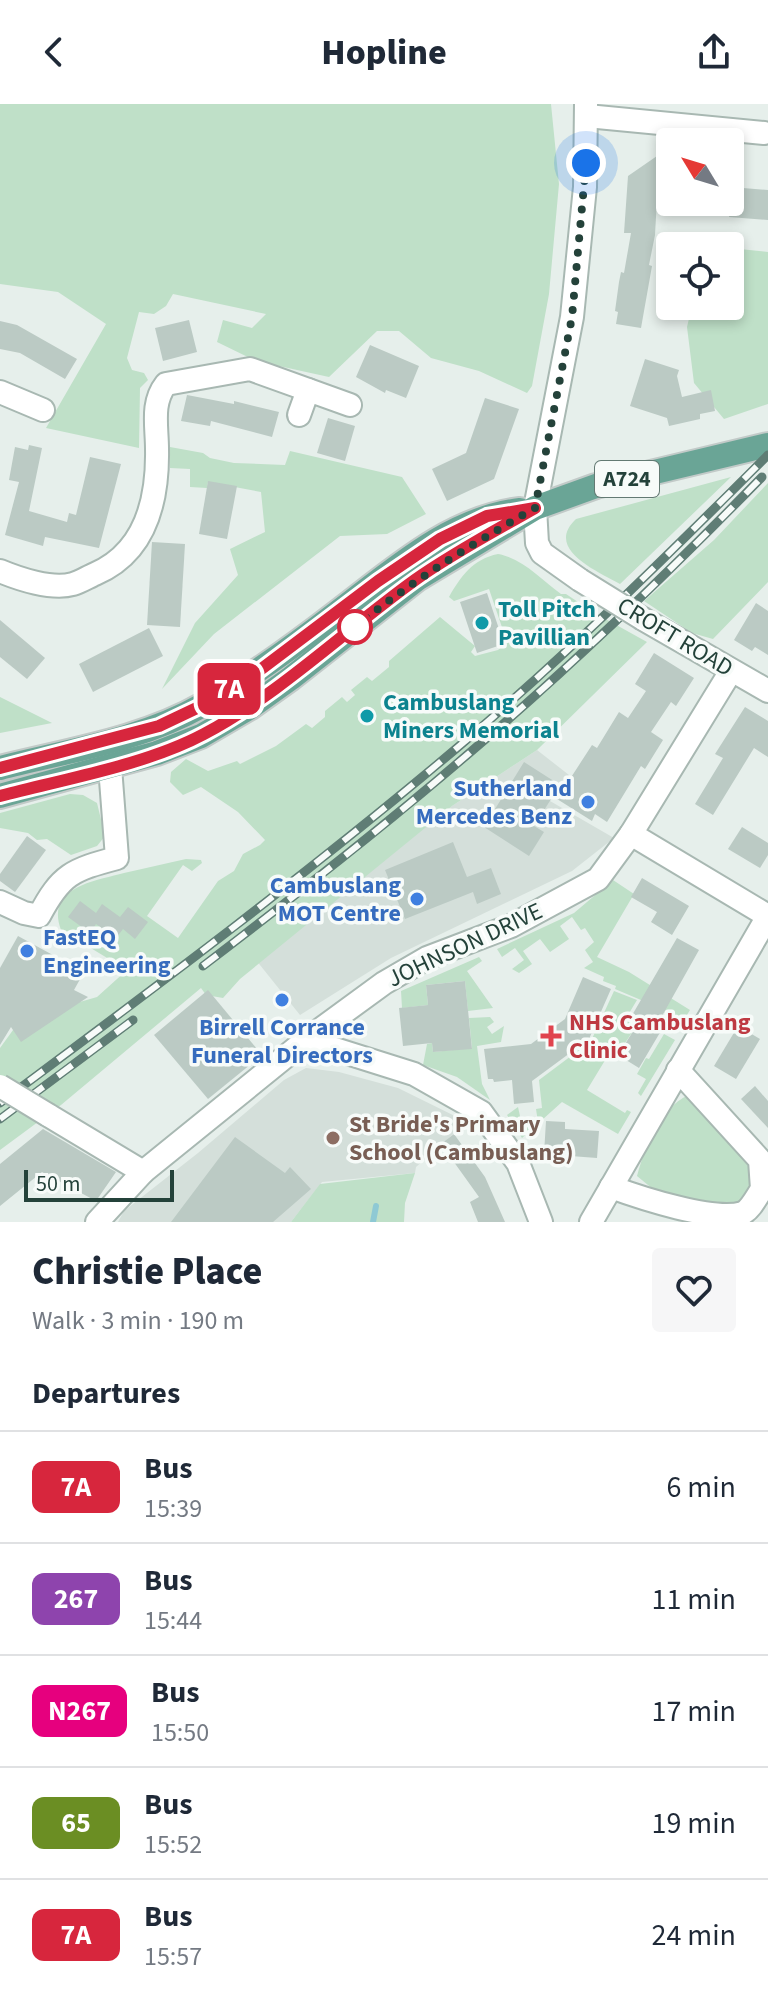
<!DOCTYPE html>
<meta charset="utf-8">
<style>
body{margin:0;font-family:"Source Sans 3",sans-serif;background:#f6f6f7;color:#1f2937;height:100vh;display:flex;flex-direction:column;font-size:30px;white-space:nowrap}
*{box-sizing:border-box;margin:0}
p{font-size:26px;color:#747a83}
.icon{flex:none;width:44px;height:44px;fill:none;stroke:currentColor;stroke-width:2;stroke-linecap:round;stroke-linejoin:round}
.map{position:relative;height:1118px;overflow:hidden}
.details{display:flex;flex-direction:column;background:#fff;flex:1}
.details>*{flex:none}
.badge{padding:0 16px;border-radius:12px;font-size:28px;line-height:52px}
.needle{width:52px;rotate:308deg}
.tools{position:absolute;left:656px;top:24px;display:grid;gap:16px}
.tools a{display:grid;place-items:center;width:88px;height:88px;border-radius:8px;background:#fff;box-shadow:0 4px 12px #0003;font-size:40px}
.scale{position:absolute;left:24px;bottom:20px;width:150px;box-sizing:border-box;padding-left:8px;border:4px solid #24423a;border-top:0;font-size:22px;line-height:28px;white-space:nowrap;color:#24423a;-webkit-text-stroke:6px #f7fbf9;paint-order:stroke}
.you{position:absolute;width:40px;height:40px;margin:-20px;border:6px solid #fff;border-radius:50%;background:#1a73e8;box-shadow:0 0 0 12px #1a73e833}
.map>.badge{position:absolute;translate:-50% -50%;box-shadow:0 0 0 4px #fff}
h2{padding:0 32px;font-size:30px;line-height:72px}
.round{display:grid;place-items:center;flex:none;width:84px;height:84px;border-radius:8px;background:#f6f6f7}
.headline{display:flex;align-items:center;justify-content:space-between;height:136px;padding:0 32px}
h1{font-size:38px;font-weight:800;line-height:60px}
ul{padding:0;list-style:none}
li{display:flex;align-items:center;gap:24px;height:112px;padding:0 32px;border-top:2px solid #e0e1e3}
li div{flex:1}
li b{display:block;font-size:30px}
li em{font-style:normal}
li .badge{min-width:88px;font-weight:700;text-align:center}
header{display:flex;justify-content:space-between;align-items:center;height:104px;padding:0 32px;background:#fff;font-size:36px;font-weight:800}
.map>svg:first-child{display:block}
.built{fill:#d4dfda}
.green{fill:#bfe0c8}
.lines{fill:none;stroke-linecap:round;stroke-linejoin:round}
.stream{stroke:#8ec9d4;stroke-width:6}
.building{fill:#bbcac4}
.minor-casing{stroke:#a8b8b2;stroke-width:26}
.major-casing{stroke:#c2cac8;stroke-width:28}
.minor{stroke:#fff;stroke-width:22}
.major{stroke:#6aa596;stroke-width:24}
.rail-casing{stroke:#5f7d75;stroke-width:9}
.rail{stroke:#f7fbf9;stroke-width:6;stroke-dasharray:18;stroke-linecap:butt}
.minor-bridge-casing{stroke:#a8b8b2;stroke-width:26;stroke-linecap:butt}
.minor-bridge{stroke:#fff;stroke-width:22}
.line-casing{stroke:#fff;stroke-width:18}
.line{stroke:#d7263d;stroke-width:12}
.walk{stroke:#24423a;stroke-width:8;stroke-dasharray:0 14.4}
.culture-dot{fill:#0f9aa8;stroke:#f7fbf9;stroke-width:3}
.stop-dot{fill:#fff;stroke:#d7263d;stroke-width:4}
.shop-dot{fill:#3f7fe0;stroke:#f7fbf9;stroke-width:3}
.health-dot{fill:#e0444e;stroke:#f7fbf9;stroke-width:3}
.education-dot{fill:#8d6e63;stroke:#f7fbf9;stroke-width:3}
.labels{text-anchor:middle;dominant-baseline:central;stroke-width:7;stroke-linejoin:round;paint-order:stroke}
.shield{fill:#f7fbf9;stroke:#637a73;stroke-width:2}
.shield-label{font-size:22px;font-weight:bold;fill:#24423a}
.culture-label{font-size:24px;font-weight:bold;fill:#0d838f;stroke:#f7fbf9;text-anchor:start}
.street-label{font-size:24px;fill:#24423a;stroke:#f7fbf9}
.shop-label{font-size:24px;font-weight:bold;fill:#366cbe;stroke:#f7fbf9;text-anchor:end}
.health-label{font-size:24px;font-weight:bold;fill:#be3a42;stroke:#f7fbf9;text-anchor:start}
.education-label{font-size:24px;font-weight:bold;fill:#785e54;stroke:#f7fbf9;text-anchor:start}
</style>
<header><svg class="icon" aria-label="back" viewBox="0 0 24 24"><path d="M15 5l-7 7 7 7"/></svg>Hopline<svg class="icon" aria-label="share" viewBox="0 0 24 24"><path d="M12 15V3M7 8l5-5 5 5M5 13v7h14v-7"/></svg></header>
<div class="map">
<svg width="768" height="1118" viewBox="0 0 768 1118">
<rect width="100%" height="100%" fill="#e6efeb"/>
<!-- built -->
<g class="built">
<polygon points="537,646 569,671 550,697 614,734 572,767 391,854 300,911 252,851 452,702"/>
<polygon points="306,964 339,968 398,984 467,1018 416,1063 415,1069 322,1078 291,1118 118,1118 124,1107 198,1049 284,976"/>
</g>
<!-- green -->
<g class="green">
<polygon points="0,0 551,0 559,80 549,190 532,282 527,289 479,267 431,254 399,227 377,227 329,273 256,257 217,238 223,216 252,224 266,210 173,190 166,202 154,210 139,208 127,254 132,266 144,269 148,276 140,284 139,344 46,324 106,220 58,188 0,180"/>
<polygon points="730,144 768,148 768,300 724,315 694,279 687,223 692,202 730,202"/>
<polygon points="170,343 203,349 210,354 234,359 285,361 290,347 402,373 426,410 387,430 340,432 214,530 162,585 195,519 238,471 230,445 265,428 261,388 208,378 207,384 190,383 190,365 170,364"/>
<path d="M731 373 620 480C597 467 544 445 576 415Z"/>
<polygon points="768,379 768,478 713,535 692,529 644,497 714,436"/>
<path d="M498 450C522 454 542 476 561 490H566L593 508 647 538 537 646 452 702 240 875 223 894 206 891 201 884 61 1001 0 1046V944L21 915 97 893 127 866 61 826C45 783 95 777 124 769 145 764 165 760 186 755L201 756 202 759 192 767 183 761 147 812 178 834 218 777 234 767 243 750 260 741 265 736 238 708 201 683 183 691 170 678 171 668 186 655 208 667 237 657 240 660 276 642 306 620 312 624 325 613V607L342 593 347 598 355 591 351 586 367 573 372 577 389 563V557L440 513 475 542 471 548 475 552 498 546 507 538 489 485 454 497 449 493C461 472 473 455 498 450Z"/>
<polygon points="0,593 52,619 0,629"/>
<polygon points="70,690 83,691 97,699 105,732 97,742 71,751 47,735 37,736 28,729 0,724 0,709"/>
<polygon points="613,776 634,790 597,853 629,868 690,906 682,919 648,899 615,885 616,882 603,877 604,873 584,864 593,858 585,846 594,838 585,824 581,826 572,813 560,822 569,835 550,848 540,835 523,847 532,860 519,869 512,865 524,856 515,844 502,853 497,845 574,809"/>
<polygon points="479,853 482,857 467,867 493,904 468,907 465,877 426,881 428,901 402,904 401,887"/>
<polygon points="614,887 637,896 628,911 639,918 613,957 607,953 587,986 625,1009 627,1006 631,1008 618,1030 562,998 522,1034 507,1011 518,1003 522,1021 538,1018 536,1005 542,1004 539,976 591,937"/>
<polygon points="490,913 494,918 487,923 492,930 504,922 501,938 477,942 482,980 490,996 457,973 423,961 427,940 432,939 433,948 472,944 469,914"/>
<polygon points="664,930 675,936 641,992 638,989 646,975 637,970 646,954 649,955"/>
<path d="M688 991 746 1054 753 1081 739 1104 698 1099 659 1090 637 1072C645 1042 660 1005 688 991Z"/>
<polygon points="415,1069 405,1099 404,1118 291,1118 320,1080"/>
</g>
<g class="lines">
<!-- stream -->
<polyline class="stream" points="373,1118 376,1102"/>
</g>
<!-- building -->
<g class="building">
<polygon points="670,43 670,78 658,77 655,131 649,161 652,162 641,224 616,220 618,208 615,207 619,178 621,168 624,169 631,129 624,129 628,72"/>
<polygon points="731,83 768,86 768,116 729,113"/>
<polygon points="189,216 197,248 163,257 155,224"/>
<polygon points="0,217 17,221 77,255 65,275 20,249 0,245"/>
<polygon points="370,241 419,262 406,294 386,286 385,289 356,273"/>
<polygon points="645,255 679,266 677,272 682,293 711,286 715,307 700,310 700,315 669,322 667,314 630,302"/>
<polygon points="187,291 234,300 234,297 279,308 272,333 211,317 210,322 181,317"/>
<polygon points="485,294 519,305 494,375 447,397 432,365 466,349"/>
<polygon points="328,314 355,322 345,357 317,349"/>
<polygon points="29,341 42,344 29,407 67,418 69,409 76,411 90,353 121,360 99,444 45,433 43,442 5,431 19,378 9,376 15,343 28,346"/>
<polygon points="208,377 237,382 227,435 199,430"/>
<polygon points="152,438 185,440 180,523 147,521"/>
<polygon points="487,489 504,540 477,549 460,498"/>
<polygon points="756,499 768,507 768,551 755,543 752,547 734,536"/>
<polygon points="0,516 45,554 27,575 0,553"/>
<polygon points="149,524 163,552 93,588 79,560"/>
<polygon points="654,549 694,574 676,602 671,598 651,628 663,636 645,665 641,662 607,718 595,710 592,717 557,695 592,641 597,644 619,608 628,614 646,587 635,580"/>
<polygon points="745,603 768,617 768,653 754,644 713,711 695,700 723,654 715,650"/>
<polygon points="524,658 560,681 534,722 544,728 529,752 484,723"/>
<polygon points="742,723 768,739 768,751 760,764 728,745"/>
<polygon points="27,732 46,746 15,788 0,777 0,770"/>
<polygon points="453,738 467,773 491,764 501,790 477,800 473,788 405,815 385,766"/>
<polygon points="642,774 689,802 672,831 651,818 657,808 631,793"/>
<polygon points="80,797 96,809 102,800 120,813 128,803 148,818 135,835 123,825 116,834 96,820 90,829 68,813"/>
<polygon points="18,832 84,868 74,886 88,893 21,938 11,923 0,941 0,864"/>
<polygon points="677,834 699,846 662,912 668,915 639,964 618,951 639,918 631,913"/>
<polygon points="583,873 611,885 589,935 532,977 534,998 514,1000 512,976 494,978 493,975 488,975 484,945 531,940 565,915"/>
<polygon points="465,877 472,945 433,948 432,939 403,942 399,904 428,901 426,881"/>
<polygon points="208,886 262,951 208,995 154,931"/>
<polygon points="738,922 760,935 736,975 714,962"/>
<polygon points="755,982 768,997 768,1024 741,995"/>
<polygon points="546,1017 565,1018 565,1025 599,1027 597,1054 544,1050"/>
<polygon points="43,1025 116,1068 96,1097 42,1068 0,1102 0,1060"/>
<polygon points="454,1030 485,1073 505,1118 478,1118 470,1098 479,1093 441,1040"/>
<polygon points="235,1033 285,1069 290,1063 311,1085 273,1118 171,1118"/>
</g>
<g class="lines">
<defs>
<g id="minor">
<polyline points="587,12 764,29"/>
<polyline points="0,288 43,306"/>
<polyline points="299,311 308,286"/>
<path d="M0 467C19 475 52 486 73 480 80 478 88 473 95 470 146 448 158 396 157 345 157 322 151 299 166 280L250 265 350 301"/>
<polyline points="580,476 542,449 537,439 535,404 572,213 585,83 586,0"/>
<polyline points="643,515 768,587"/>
<polyline points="631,730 768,812"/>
<path d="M0 798 24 809 39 812C61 770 72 766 117 754L110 663"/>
<polyline points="306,936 414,970 481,1008 518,1059 541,1118"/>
<polyline points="48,1011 143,1068"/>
<path d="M611 1083C641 1094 714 1118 743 1109 751 1105 757 1092 762 1085L760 1056 678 966"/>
<polyline points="97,1118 143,1068 306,936 384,879 427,854 511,822 598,775 631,730 731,567"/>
<polyline points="591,1118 768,812"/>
</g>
<g id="major">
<path d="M0 664C67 647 142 636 203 601 250 574 294 542 338 508 392 467 450 414 520 406"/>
<polyline points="0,692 157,649 201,632 249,604 291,574 417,475 535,404 596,382 768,341"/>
</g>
</defs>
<!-- minor casing -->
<use href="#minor" class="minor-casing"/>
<!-- major casing -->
<use href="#major" class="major-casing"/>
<!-- minor -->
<use href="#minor" class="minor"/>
<!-- major -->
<use href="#major" class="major"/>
<defs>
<g id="rail">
<path d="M203 862C295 792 386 721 474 645 574 560 670 467 762 373"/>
<path d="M0 999C157 882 314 765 464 638 570 548 670 449 768 351"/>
<polyline points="0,1015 133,916"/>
</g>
</defs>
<!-- rail casing -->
<use href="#rail" class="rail-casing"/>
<!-- rail -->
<use href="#rail" class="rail"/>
<defs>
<g id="minor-bridge">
<polyline points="580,476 643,515"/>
<polyline points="0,982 48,1011"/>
</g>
</defs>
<!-- minor-bridge casing -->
<use href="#minor-bridge" class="minor-bridge-casing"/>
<!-- minor-bridge -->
<use href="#minor-bridge" class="minor-bridge"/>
</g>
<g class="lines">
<defs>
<path id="line" d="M0 664 159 622 199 603 260 566 378 477 440 435 487 412 535 404C495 427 453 449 415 476 344 527 281 589 204 630 146 661 64 675 0 692"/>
</defs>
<!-- line casing -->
<use href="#line" class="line-casing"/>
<!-- line -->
<use href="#line" class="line"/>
<!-- walk -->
<path class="walk" d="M355 523C413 476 471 441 535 404L572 213 586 59"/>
</g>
<!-- markers -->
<g class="culture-dot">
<circle cx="482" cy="519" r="8"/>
<circle cx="367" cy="612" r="8"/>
</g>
<circle class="stop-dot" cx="355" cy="523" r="16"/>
<g class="shop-dot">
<circle cx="588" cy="698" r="8"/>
<circle cx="417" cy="795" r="8"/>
<circle cx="27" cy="847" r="8"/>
<circle cx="282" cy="896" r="8"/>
</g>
<path class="health-dot" d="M547 920h8v8h8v8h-8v8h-8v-8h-8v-8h8z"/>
<circle class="education-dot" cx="333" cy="1034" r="8"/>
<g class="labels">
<!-- shield labels -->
<rect class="shield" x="595" y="357" width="64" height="36" rx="6"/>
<g class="shield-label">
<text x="627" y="375">A724</text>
</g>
<!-- culture labels -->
<g class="culture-label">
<text x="498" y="505">Toll Pitch<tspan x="498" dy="28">Pavillian</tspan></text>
<text x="383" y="598">Cambuslang<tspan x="383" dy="28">Miners Memorial</tspan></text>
</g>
<!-- street labels -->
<g class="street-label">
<text transform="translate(675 533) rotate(31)">CROFT ROAD</text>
<text transform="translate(465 841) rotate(-25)">JOHNSON DRIVE</text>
</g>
<!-- shop labels -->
<g class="shop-label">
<text x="572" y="684">Sutherland<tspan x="572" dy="28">Mercedes Benz</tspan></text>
<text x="401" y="781">Cambuslang<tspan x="401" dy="28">MOT Centre</tspan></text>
<text x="43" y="833" text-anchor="start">FastEQ<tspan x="43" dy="28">Engineering</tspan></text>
<text x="282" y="923" text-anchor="middle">Birrell Corrance<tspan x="282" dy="28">Funeral Directors</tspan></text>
</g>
<!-- health labels -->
<g class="health-label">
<text x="569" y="918">NHS Cambuslang<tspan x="569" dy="28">Clinic</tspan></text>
</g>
<!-- education labels -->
<g class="education-label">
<text x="349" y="1020">St Bride's Primary<tspan x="349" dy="28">School (Cambuslang)</tspan></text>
</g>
</g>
</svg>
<div class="tools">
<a><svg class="needle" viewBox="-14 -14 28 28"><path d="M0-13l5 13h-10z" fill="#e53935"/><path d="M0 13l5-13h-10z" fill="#747a83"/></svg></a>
<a><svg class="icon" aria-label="locate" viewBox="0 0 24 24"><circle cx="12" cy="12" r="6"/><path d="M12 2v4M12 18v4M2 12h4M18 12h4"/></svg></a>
</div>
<div class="scale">50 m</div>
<div class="you" style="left:586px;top:59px"></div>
<b class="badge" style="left:229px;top:585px;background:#d7263d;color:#fff">7A</b>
</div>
<section class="details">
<div class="headline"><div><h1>Christie Place</h1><p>Walk · 3 min · 190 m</p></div><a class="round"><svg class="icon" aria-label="heart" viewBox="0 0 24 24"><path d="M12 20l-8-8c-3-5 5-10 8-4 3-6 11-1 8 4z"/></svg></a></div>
<h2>Departures</h2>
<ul>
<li><span class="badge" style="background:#d7263d;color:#fff">7A</span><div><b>Bus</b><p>15:39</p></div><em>6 min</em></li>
<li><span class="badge" style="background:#8e44ad;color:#fff">267</span><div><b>Bus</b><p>15:44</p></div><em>11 min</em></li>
<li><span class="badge" style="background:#e6007e;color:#fff">N267</span><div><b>Bus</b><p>15:50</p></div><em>17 min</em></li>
<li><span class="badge" style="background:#6b8e23;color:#fff">65</span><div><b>Bus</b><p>15:52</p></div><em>19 min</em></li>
<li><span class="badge" style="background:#d7263d;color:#fff">7A</span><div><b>Bus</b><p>15:57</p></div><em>24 min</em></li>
</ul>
</section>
